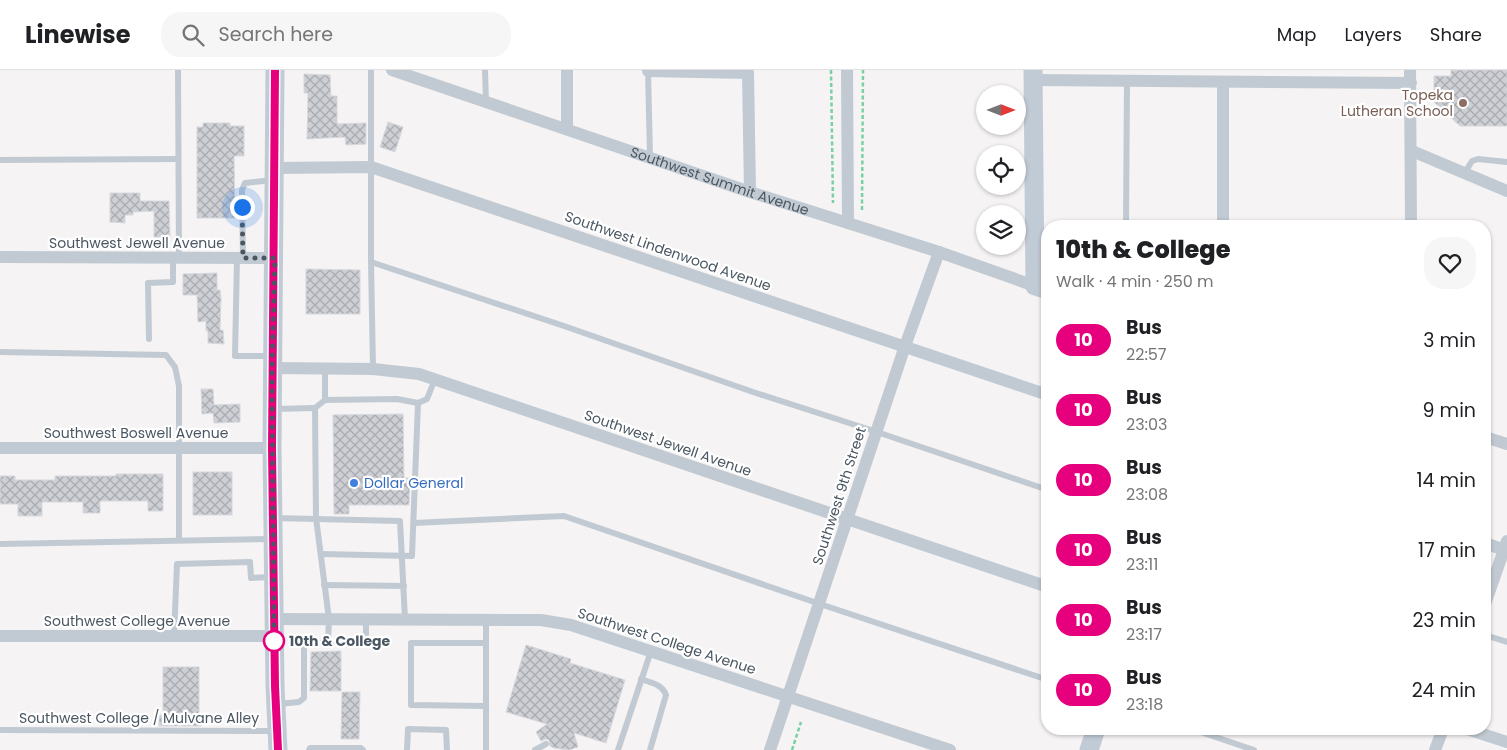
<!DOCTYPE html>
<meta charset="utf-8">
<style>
body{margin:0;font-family:Poppins,sans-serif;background:#f6f6f6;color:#202124;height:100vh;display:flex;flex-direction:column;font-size:19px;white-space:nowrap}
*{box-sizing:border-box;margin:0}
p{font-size:16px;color:#757577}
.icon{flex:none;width:28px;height:28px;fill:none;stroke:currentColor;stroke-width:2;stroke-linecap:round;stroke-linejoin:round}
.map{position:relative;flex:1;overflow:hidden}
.drawer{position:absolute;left:1041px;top:150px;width:450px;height:515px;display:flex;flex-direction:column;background:#fff;border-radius:20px;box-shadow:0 1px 4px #0004}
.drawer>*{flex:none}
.badge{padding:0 10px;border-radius:16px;font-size:18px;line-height:32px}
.needle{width:32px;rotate:90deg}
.tools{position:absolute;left:976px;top:15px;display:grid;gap:10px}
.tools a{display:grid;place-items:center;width:50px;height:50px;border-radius:50%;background:#fff;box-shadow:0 1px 4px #0004;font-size:25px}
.you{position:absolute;width:25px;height:25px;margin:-12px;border:4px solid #fff;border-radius:50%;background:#1a73e8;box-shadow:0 0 0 8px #1a73e833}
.map>.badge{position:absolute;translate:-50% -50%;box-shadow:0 0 0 2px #fff}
.round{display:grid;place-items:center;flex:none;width:52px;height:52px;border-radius:20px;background:#f6f6f6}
.head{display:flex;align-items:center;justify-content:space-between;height:85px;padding:0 15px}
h1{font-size:24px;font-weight:800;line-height:38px}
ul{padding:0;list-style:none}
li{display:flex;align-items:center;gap:15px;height:70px;padding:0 15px}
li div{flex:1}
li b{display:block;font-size:19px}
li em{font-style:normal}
li .badge{min-width:55px;font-weight:700;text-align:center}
header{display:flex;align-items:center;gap:30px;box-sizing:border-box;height:70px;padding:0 25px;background:#fff;border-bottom:1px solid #e0e0e0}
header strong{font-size:24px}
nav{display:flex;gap:28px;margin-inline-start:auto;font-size:18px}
.search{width:350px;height:45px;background:#f6f6f6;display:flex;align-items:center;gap:12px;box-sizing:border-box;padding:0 18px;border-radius:20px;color:#757577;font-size:19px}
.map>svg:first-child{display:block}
.building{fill:url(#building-cross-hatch);stroke:#d7d9de}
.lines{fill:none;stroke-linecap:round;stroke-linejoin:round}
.path{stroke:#7ad0a6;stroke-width:2.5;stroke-dasharray:4 2.5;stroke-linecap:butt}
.lane{stroke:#c1cad2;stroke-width:6}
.street{stroke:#c1cad2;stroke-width:12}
.secondary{stroke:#c1cbd6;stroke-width:19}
.line-casing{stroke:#fff;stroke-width:11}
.line{stroke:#e6007e;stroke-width:8}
.walk{stroke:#4a5661;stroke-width:5;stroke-dasharray:0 9}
.education-dot{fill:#8d6e63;stroke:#fff;stroke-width:2}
.shop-dot{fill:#3f7fe0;stroke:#fff;stroke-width:2}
.stop-dot{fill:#fff;stroke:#e6007e;stroke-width:2.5}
.labels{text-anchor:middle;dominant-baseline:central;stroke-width:4.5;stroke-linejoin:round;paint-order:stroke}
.education-label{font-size:14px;fill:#785e54;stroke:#fff;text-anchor:end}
.street-label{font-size:14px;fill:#4a5661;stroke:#fff}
.shop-label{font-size:14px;fill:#366cbe;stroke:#fff;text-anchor:start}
.stop-label{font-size:14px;font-weight:bold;fill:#4a5661;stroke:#fff;text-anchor:start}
</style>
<header>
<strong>Linewise</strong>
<div class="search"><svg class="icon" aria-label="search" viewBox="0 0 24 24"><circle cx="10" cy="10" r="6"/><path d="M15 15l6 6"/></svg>Search here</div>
<nav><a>Map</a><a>Layers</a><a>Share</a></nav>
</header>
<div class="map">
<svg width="1507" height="680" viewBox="0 0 1507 680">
<defs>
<pattern id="building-cross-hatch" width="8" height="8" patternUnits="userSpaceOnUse" patternTransform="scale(1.25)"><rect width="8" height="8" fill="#cdcfd5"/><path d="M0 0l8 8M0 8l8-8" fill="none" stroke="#a8abb0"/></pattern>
</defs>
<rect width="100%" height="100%" fill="#f5f3f3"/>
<!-- building -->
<g class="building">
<polygon points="1451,0 1507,0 1507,56 1460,56 1434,32 1434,6 1451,6"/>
<polygon points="304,4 330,5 331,26 337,26 337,54 366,53 366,74 346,75 345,67 307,69 308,23 304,23"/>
<polygon points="388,52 403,57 395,82 380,77"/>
<polygon points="203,53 230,53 230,56 244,56 244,86 234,86 235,148 197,148 197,57 203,57"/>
<polygon points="110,123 140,123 140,131 169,131 170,167 154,167 154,141 133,142 133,145 125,145 125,153 110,152"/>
<polygon points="306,199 360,200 360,244 306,244"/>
<polygon points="217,203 217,220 220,220 221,228 220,260 223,260 224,274 208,273 208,261 206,261 206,251 198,252 197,225 183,225 183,204"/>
<polygon points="201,319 213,319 214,335 240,334 240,352 214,353 213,343 202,344"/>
<polygon points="403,344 404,408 410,408 409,435 349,435 349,444 334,444 333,345"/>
<rect x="193" y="402" width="39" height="43"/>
<polygon points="116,404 163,404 163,441 148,441 148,431 100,431 100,443 83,443 83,432 42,432 42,446 18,446 18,434 0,434 0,406 15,406 15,410 55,410 55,406 116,406"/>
<polygon points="526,575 571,589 570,593 625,610 606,673 574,663 578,677 569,680 554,678 550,676 549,670 546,669 541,671 536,662 547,654 506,642"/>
<polygon points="341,581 341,621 310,621 311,582"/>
<polygon points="163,597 199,597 199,645 202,645 201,656 159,656 159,645 163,645"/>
<polygon points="342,622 360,622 359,669 341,669"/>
</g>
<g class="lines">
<!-- path -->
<g class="path">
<polyline points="831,0 833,133"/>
<polyline points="862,140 863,0"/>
<polyline points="792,680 801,652"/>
</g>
<!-- lane -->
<g class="lane">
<polyline points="178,0 179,188"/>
<polyline points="371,0 371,192 373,299"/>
<polyline points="485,0 486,32"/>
<polyline points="648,0 650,87"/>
<polyline points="0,90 178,89"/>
<polyline points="1464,104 1472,91 1478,89 1507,92"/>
<polyline points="1126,156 1127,11"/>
<polyline points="237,188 235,286 271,286"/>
<polyline points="243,188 242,120 245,113 273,110"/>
<polyline points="371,192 564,256 753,322 877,362 1048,420"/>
<polyline points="149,269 148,213 173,212 173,188"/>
<polyline points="0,282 166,285 175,297 179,316 179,470"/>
<polyline points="325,299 325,330"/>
<polyline points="274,339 315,338"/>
<polyline points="274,448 400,451 405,549"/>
<polyline points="414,453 564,446 820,534 1048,610"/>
<polyline points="0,474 272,469"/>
<polyline points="321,484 412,486 418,333"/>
<polyline points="324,515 404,516"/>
<polyline points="486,550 486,680"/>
<polyline points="1485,565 1507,572"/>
<polyline points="174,566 177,494 250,492 251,508 272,507"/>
<polyline points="328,572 329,549 316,448 315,338 325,330 397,329 418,333 427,329 435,309"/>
<path d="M641 609C651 613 662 614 666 625L650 680"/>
<polyline points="278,634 299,632 304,628 304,573 355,572 366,567 366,549"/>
<polyline points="486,636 411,635 411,573 486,573"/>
<polyline points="1192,659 1254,680"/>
<polyline points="0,660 274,661"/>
<polyline points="309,680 310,678 361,678 363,680"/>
<polyline points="407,680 408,659 446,660 447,680"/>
<polyline points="535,680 546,674"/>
<polyline points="618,680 651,581"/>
</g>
<!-- street -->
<g class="street">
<path id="s1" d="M392 0 750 122 939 182 1035 216"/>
<polyline points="567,0 567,59"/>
<polyline points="847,0 848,153"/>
<polyline points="1410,0 1411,156"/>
<polyline points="648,1 748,3 750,122"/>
<polyline points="1033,10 1411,13"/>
<polyline points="1223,12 1223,156"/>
<polyline points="1412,81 1507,121"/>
<polyline points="274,98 371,97 1048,325"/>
<polyline points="0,187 275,188"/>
<polyline points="272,298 373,299 419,304 1048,517"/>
<polyline points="1485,367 1507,374"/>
<polyline points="0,378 272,378"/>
<polyline points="1485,473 1507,481"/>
<polyline points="1485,534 1507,471"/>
<polyline points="274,549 541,550 571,555 950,680"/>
<polyline points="0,566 274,566"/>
<polyline points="1467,659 1507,672"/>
<polyline points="770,680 905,276 939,182"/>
<polyline points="1435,680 1443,659"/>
</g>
<!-- secondary -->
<g class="secondary">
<polyline points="275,0 272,378 275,616 278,680"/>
<polyline points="1033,0 1035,216 1048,220"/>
<polyline points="1089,680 1096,659"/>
</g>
</g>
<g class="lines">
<defs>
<polyline id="line" points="275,0 272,378 275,616 278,680"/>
</defs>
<!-- line casing -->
<use href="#line" class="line-casing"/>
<!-- line -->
<use href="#line" class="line"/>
<!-- walk -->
<polyline class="walk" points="242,137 243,188 275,188 272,298 274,571"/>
</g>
<!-- markers -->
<circle class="education-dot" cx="1463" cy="33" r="5"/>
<circle class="shop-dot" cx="354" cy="413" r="5"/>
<circle class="stop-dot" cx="274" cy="571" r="10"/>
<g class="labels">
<!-- education labels -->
<g class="education-label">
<text x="1453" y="25">Topeka<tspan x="1453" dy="16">Lutheran School</tspan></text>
</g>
<!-- street labels -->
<g class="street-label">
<text stroke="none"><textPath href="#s1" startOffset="346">Southwest Summit Avenue</textPath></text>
<text x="137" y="173">Southwest Jewell Avenue</text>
<text transform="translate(668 181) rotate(19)">Southwest Lindenwood Avenue</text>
<text x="136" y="363">Southwest Boswell Avenue</text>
<text transform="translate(668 373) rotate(19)">Southwest Jewell Avenue</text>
<text transform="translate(839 426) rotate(-72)">Southwest 9th Street</text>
<text x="137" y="551">Southwest College Avenue</text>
<text transform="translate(667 571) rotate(18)">Southwest College Avenue</text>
<text x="139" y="648">Southwest College / Mulvane Alley</text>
</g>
<!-- shop labels -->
<g class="shop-label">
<text x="364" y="413">Dollar General</text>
</g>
<!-- stop labels -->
<g class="stop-label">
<text x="289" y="571">10th &amp; College</text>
</g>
</g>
</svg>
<div class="tools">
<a><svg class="needle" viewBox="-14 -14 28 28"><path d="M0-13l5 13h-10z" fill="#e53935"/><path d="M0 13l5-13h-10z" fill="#757577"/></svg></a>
<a><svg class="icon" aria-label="locate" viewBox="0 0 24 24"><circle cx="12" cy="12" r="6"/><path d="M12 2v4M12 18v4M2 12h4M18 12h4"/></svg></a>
<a><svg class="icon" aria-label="layers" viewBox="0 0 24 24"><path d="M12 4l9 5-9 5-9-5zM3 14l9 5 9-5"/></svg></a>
</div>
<div class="you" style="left:242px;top:137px"></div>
<section class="drawer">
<div class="head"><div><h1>10th &amp; College</h1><p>Walk · 4 min · 250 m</p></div><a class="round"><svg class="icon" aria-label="heart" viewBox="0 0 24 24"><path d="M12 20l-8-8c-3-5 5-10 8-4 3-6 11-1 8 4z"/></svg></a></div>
<ul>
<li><span class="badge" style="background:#e6007e;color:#fff">10</span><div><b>Bus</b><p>22:57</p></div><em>3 min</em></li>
<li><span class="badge" style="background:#e6007e;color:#fff">10</span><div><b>Bus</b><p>23:03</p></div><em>9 min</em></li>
<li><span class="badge" style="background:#e6007e;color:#fff">10</span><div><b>Bus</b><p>23:08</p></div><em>14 min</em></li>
<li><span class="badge" style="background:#e6007e;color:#fff">10</span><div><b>Bus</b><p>23:11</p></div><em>17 min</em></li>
<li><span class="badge" style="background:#e6007e;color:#fff">10</span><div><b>Bus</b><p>23:17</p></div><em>23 min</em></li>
<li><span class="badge" style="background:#e6007e;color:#fff">10</span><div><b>Bus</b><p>23:18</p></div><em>24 min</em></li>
</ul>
</section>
</div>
